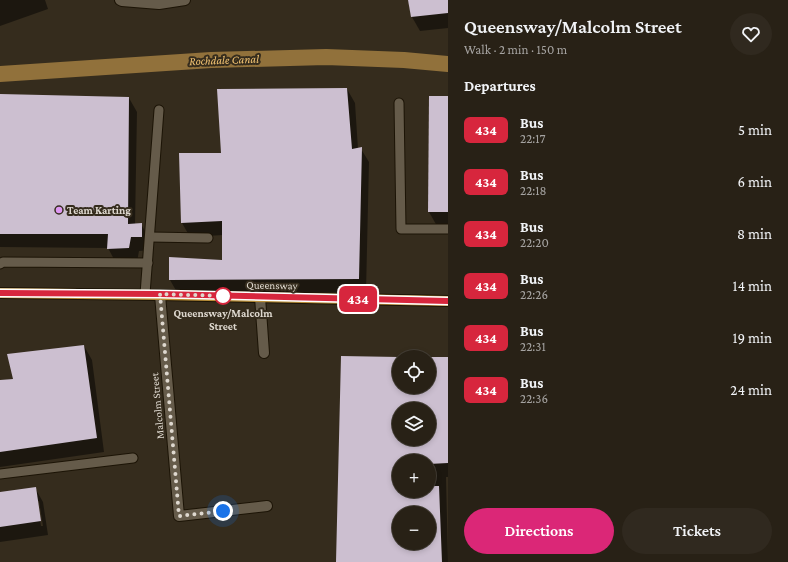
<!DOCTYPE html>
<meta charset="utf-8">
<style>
body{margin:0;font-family:"Crimson Pro",serif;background:#30291f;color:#f1f3f6;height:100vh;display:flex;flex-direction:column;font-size:15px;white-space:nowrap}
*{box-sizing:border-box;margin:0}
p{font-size:13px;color:#a5a3a1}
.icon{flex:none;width:22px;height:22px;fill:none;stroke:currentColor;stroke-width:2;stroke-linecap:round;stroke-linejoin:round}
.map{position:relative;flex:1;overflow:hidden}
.side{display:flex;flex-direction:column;background:#282116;width:340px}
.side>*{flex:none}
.badge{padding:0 8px;border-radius:6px;font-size:14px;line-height:26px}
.controls{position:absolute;left:392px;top:350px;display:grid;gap:8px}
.controls a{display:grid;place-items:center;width:44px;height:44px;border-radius:50%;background:#282116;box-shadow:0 2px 6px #0003,0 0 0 1px #443e35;font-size:20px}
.you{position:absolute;width:20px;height:20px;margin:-10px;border:3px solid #fff;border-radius:50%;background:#1a73e8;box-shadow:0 0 0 6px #1a73e833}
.map>.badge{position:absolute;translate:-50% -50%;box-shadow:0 0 0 2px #fff}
h2{padding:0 16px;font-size:15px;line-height:36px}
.round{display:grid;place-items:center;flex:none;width:42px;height:42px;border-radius:21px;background:#30291f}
.overview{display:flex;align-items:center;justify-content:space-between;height:68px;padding:0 16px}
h1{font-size:19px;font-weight:600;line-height:30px}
.primary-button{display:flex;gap:8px;margin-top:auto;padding:8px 16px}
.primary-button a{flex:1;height:46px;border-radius:24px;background:#db2777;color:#fff;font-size:16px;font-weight:600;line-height:46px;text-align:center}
.primary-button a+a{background:#30291f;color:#f1f3f6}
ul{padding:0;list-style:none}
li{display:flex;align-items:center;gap:12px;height:52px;padding:0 16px}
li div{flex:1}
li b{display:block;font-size:15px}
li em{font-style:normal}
li .badge{min-width:44px;font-weight:700;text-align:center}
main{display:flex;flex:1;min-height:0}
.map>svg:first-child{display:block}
.shadow{fill:#0007;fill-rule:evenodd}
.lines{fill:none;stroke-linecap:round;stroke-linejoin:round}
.canal{stroke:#91713b;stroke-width:16}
.building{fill:#ccbfd0;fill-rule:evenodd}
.lane-casing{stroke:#1c1406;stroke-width:11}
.street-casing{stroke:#1c1406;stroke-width:12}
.primary-casing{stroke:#1c1406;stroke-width:12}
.lane{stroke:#655b4a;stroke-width:9}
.street{stroke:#655b4a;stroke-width:10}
.primary{stroke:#b88d38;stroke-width:10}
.line-casing{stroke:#fff;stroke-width:9}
.line{stroke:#d7263d;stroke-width:6}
.walk{stroke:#ded8cf;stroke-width:4;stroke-dasharray:0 7.2}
.poi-dot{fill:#de98f2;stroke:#352c1d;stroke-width:1.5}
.stop-dot{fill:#fff;stroke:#d7263d;stroke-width:2}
.labels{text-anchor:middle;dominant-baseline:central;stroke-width:4;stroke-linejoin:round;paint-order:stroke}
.poi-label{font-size:11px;font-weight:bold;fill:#ded8cf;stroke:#352c1d;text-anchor:start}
.street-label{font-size:11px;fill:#ded8cf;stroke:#352c1d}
.stop-label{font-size:11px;font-weight:bold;fill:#ded8cf;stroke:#352c1d}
.water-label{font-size:12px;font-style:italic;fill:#f1c272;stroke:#352c1d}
</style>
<main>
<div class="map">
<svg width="448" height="562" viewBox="0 0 448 562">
<rect width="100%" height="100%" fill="#352c1d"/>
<!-- shadow -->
<g class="shadow">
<polygon points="0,0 45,0 48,9 0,26"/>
<polygon points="409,0 448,0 448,28 420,31 412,17"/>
<polygon points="347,89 355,103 358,149 361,149 369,162 366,292 178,294 170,280 223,261 223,235 190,237 182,223 180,154 222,154"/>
<polygon points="0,95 129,98 137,112 135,225 141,224 149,238 150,250 139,251 137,262 116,263 108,248 0,247"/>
<polygon points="448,97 448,226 437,226 429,212"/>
<polygon points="84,346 92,360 104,452 0,467 0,381 14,379"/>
<path d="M399 358V387H429V358H448V477H446L448 562H337ZM399 409H429V439H399ZM399 461H429V491H399ZM399 513H429V543H399Z"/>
<path d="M35 488 43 502 48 535 0 542V493ZM37 501H39L43 526H41Z"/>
</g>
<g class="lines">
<!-- canal -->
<polyline class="canal" points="0,74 211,60 326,57 404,60 448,64"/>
</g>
<!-- building -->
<g class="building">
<polygon points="408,0 448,0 448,13 411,17"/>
<polygon points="347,88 352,149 362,147 359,279 169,280 169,257 222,260 222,221 181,223 179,153 221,153 217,89"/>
<polygon points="0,94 129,97 128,224 142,223 142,237 131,237 129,248 107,249 108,234 0,234"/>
<polygon points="429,96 448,96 448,212 428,212"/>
<polygon points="84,345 97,438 0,452 0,380 13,379 7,354"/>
<path d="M341 356 399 357V387H429V357H448V463L429 464V461H399V491H429V486H439L442 562H336ZM399 409H429V439H399ZM399 513H429V543H399Z"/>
<polygon points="36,487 41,521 0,527 0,492"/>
</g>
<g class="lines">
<defs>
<g id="lane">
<polyline points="399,103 401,229 448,229"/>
<polyline points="150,237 208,238"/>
<polyline points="0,264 3,262 148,263"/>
<polyline points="145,294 159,110"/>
<polyline points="0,474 133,458"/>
</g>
<g id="street">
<polyline points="120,0 122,1 159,4 185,0"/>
<polyline points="160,295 179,516 267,506"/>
<polyline points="260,297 264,353"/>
</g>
<polyline id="primary" points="0,293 160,295 448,301"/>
</defs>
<!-- lane casing -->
<use href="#lane" class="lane-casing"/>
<!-- street casing -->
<use href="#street" class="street-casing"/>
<!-- primary casing -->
<use href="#primary" class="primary-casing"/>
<!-- lane -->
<use href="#lane" class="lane"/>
<!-- street -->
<use href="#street" class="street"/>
<!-- primary -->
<use href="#primary" class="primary"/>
</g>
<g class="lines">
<defs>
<polyline id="line" points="0,293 160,294 448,301"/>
</defs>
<!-- line casing -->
<use href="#line" class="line-casing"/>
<!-- line -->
<use href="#line" class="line"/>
<!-- walk -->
<polyline class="walk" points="223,511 179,516 160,294 223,296"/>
</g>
<!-- markers -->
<circle class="poi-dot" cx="59" cy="210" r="4"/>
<circle class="stop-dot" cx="223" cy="296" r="8"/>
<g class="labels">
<!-- poi labels -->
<g class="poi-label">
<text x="67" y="210">Team Karting</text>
</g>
<!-- street labels -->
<g class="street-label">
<text transform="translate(272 285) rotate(1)">Queensway</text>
<text transform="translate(157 406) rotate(-95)">Malcolm Street</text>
</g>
<!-- stop labels -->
<g class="stop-label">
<text x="223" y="313">Queensway/Malcolm<tspan x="223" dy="13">Street</tspan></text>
</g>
<!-- water labels -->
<g class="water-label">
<text transform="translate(224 60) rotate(-2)">Rochdale Canal</text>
</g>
</g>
</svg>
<div class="controls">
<a><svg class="icon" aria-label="locate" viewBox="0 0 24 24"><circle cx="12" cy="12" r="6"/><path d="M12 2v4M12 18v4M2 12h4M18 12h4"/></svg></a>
<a><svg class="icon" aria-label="layers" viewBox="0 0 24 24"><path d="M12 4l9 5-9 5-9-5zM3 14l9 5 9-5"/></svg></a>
<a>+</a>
<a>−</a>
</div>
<div class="you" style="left:223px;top:511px"></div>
<b class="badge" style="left:358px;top:299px;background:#d7263d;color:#fff">434</b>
</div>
<section class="side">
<div class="overview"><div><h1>Queensway/Malcolm Street</h1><p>Walk · 2 min · 150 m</p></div><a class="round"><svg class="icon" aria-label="heart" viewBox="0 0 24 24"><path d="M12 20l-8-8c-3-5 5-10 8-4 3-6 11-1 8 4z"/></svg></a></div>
<h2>Departures</h2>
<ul>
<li><span class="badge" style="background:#d7263d;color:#fff">434</span><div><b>Bus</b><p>22:17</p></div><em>5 min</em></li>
<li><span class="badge" style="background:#d7263d;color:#fff">434</span><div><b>Bus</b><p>22:18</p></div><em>6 min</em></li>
<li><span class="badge" style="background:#d7263d;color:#fff">434</span><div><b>Bus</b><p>22:20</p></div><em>8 min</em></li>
<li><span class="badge" style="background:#d7263d;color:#fff">434</span><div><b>Bus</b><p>22:26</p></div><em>14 min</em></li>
<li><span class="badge" style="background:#d7263d;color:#fff">434</span><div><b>Bus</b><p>22:31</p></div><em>19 min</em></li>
<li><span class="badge" style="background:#d7263d;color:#fff">434</span><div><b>Bus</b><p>22:36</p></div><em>24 min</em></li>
</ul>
<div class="primary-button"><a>Directions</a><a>Tickets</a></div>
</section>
</main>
